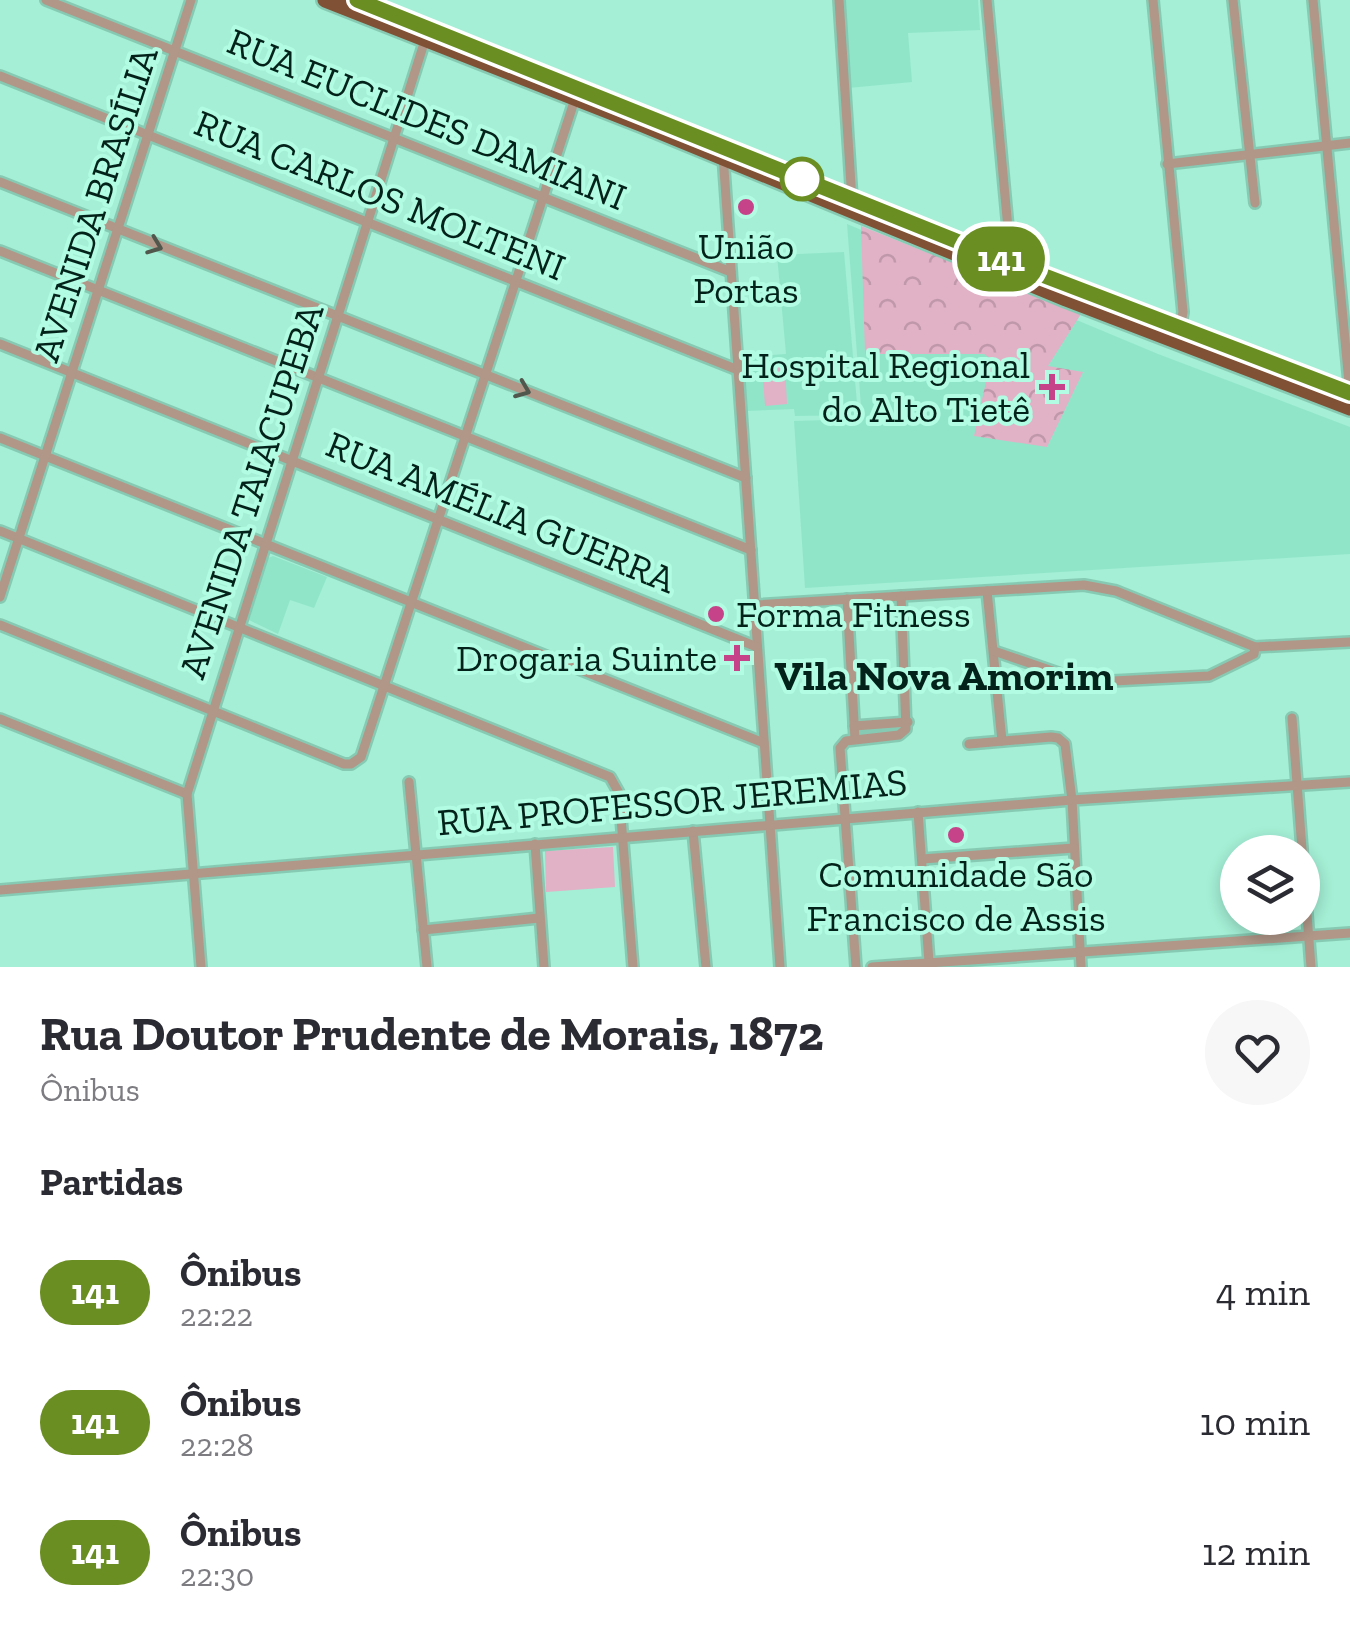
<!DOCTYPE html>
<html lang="pt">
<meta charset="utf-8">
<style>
body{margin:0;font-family:"Zilla Slab",serif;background:#f7f7f7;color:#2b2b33;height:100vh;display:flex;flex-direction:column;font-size:38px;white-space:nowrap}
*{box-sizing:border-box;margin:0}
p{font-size:32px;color:#7c7c81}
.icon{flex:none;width:55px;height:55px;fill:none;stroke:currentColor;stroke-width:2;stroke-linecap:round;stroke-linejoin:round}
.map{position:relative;height:967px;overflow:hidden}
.drawer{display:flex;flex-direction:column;background:#fff;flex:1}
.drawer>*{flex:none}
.badge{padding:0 20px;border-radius:32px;font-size:35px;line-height:65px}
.tools{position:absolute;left:1220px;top:835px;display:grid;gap:20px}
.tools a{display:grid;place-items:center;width:100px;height:100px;border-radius:50%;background:#fff;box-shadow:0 5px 15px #0003;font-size:50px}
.map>.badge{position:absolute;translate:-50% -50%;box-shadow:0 0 0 5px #fff}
h2{padding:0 40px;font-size:38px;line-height:90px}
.round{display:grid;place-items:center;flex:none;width:105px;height:105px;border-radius:52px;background:#f7f7f7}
.summary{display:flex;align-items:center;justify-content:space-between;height:170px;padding:0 40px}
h1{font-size:48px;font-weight:800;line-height:75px}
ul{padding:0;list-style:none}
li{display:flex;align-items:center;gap:30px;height:130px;padding:0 40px}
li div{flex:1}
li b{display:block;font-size:38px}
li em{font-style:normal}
li .badge{min-width:110px;font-weight:700;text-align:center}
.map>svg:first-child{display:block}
.built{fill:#90e5c9}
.green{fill:#e1b1c6}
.forest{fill:url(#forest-crowns)}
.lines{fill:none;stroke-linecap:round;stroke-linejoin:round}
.minor-casing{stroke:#87cab3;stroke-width:14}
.trunk-casing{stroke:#87cab3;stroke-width:20}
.minor{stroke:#b09788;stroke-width:9}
.trunk{stroke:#805134;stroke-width:15}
.oneway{stroke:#51574c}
.line-casing{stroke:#fff;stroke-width:22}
.line{stroke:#6b8e23;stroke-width:15}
.stop-dot{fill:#fff;stroke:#6b8e23;stroke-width:5}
.poi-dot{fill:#c64389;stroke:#b1fce2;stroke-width:4}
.labels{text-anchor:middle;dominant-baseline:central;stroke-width:8;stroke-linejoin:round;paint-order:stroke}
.street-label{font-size:38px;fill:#03231a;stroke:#b1fce2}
.poi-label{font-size:38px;fill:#03231a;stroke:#b1fce2}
.quarter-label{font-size:42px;font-weight:bold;fill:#03231a;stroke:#b1fce2}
</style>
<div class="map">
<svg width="1350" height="967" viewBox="0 0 1350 967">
<defs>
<pattern id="forest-crowns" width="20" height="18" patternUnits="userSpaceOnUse" patternTransform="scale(2.5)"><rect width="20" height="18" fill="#e1b1c6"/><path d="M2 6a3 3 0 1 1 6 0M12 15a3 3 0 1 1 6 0" fill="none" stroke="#bf98aa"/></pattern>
</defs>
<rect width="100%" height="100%" fill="#a4efd5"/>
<!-- built -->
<g class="built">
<polygon points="841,0 978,0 980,30 908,33 912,82 848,88"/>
<polygon points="847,224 1158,354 1350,427 1350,554 805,588 794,421 862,419"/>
<polygon points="844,252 858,415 795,416 794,409 746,411 743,357 786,354 777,255"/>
<polygon points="273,556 327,577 314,608 290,600 278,634 249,620 268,558"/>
</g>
<!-- green -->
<g class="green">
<polygon points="785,364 787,404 765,406 762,366"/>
<polygon points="613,847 615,887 546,892 545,851"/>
</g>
<!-- forest -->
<polygon class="forest" points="861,226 1081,314 1048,366 1083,372 1047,447 974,436 991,359 984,354 865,354"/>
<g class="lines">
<defs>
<g id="minor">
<polyline points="46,0 731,272"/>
<polyline points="839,0 852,200"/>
<polyline points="987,0 1011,261"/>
<polyline points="1153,0 1183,312 1180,330"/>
<polyline points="1233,0 1255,203"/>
<polyline points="1313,0 1350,393"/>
<polyline points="0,76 738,370"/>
<polyline points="723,155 780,967"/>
<polyline points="1167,164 1350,143"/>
<polyline points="0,182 746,478"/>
<polyline points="0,251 751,550"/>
<polyline points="0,344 757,647"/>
<polyline points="0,438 764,743"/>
<polyline points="0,531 610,777 619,793 633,967"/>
<polyline points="987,591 1002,741"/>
<polyline points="0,597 191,0"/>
<polyline points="847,599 855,739"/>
<polyline points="755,605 1084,585 1116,591 1255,647 1350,642"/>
<polyline points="0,625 344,764 351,764 361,757 575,99"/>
<polyline points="994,651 1073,678 1094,682 1209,676 1254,654 1255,647"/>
<polyline points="1292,718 1311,967"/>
<polyline points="0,719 187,794"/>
<polyline points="854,726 908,722"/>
<polyline points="969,744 1051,737 1058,738 1065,744 1072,800 1081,967"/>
<polyline points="409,782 427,967"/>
<polyline points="918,812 929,962"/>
<polyline points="693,831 706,967"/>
<polyline points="535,844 544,967"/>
<polyline points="922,859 1074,848"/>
<polyline points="0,890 1072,800 1350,782"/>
<polyline points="423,930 539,918"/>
<polyline points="201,967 187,794 425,40"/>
<polyline points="856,967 840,748 846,741 899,735 906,729 901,596"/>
<polyline points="872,967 1350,933"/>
</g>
<g id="trunk">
<polyline points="325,0 643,125 1066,299 1350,408"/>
<polyline points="357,0 618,104"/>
<polyline points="657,120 840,195"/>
<polyline points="889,215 1350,393"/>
</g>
</defs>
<!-- minor casing -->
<use href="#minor" class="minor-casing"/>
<!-- trunk casing -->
<use href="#trunk" class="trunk-casing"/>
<!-- minor -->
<use href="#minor" class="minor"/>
<!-- trunk -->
<use href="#trunk" class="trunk"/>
</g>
<!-- one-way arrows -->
<defs><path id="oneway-chevron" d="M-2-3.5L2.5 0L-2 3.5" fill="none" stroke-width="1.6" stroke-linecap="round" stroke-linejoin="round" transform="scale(2.5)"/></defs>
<g class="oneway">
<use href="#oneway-chevron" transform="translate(155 246) rotate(21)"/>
<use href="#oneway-chevron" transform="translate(523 390) rotate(22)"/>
</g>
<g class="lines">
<defs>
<polyline id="line" points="357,0 1011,263 1350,393"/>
</defs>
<!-- line casing -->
<use href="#line" class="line-casing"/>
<!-- line -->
<use href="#line" class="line"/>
</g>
<!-- markers -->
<circle class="stop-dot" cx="802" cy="179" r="20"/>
<g class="poi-dot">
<circle cx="746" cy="207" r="10"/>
<path d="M1047 372h10v10h10v10h-10v10h-10v-10h-10v-10h10z"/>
<circle cx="716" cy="614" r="10"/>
<path d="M732 643h10v10h10v10h-10v10h-10v-10h-10v-10h10z"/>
<circle cx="956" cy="835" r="10"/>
</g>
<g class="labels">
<!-- street labels -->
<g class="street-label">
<text transform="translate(427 119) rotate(22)">RUA EUCLIDES DAMIANI</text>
<text transform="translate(380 195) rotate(22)">RUA CARLOS MOLTENI</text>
<text transform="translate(95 204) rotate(-72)">AVENIDA BRASÍLIA</text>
<text transform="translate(251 491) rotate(-72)">AVENIDA TAIACUPEBA</text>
<text transform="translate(501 512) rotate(22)">RUA AMÉLIA GUERRA</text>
<text transform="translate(672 802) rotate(-5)">RUA PROFESSOR JEREMIAS</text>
</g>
<!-- poi labels -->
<g class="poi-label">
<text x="746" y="246">União<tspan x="746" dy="44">Portas</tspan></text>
<text x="1030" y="365" text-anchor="end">Hospital Regional<tspan x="1030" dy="44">do Alto Tietê</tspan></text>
<text x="736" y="614" text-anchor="start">Forma Fitness</text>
<text x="717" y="658" text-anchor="end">Drogaria Suinte</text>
<text x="956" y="874">Comunidade São<tspan x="956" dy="44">Francisco de Assis</tspan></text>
</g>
<!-- quarter labels -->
<g class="quarter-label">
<text x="944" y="675">Vila Nova Amorim</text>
</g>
</g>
</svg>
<div class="tools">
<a><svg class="icon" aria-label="layers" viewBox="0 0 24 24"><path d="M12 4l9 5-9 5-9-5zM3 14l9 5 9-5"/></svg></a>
</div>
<b class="badge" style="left:1001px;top:259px;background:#6b8e23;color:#fff">141</b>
</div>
<section class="drawer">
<div class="summary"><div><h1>Rua Doutor Prudente de Morais, 1872</h1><p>Ônibus</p></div><a class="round"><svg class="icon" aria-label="heart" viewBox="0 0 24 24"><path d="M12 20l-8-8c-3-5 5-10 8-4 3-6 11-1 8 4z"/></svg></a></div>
<h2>Partidas</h2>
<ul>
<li><span class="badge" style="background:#6b8e23;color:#fff">141</span><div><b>Ônibus</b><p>22:22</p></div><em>4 min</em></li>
<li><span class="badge" style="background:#6b8e23;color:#fff">141</span><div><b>Ônibus</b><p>22:28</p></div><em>10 min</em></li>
<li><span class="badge" style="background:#6b8e23;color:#fff">141</span><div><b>Ônibus</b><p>22:30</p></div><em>12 min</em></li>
</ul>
</section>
